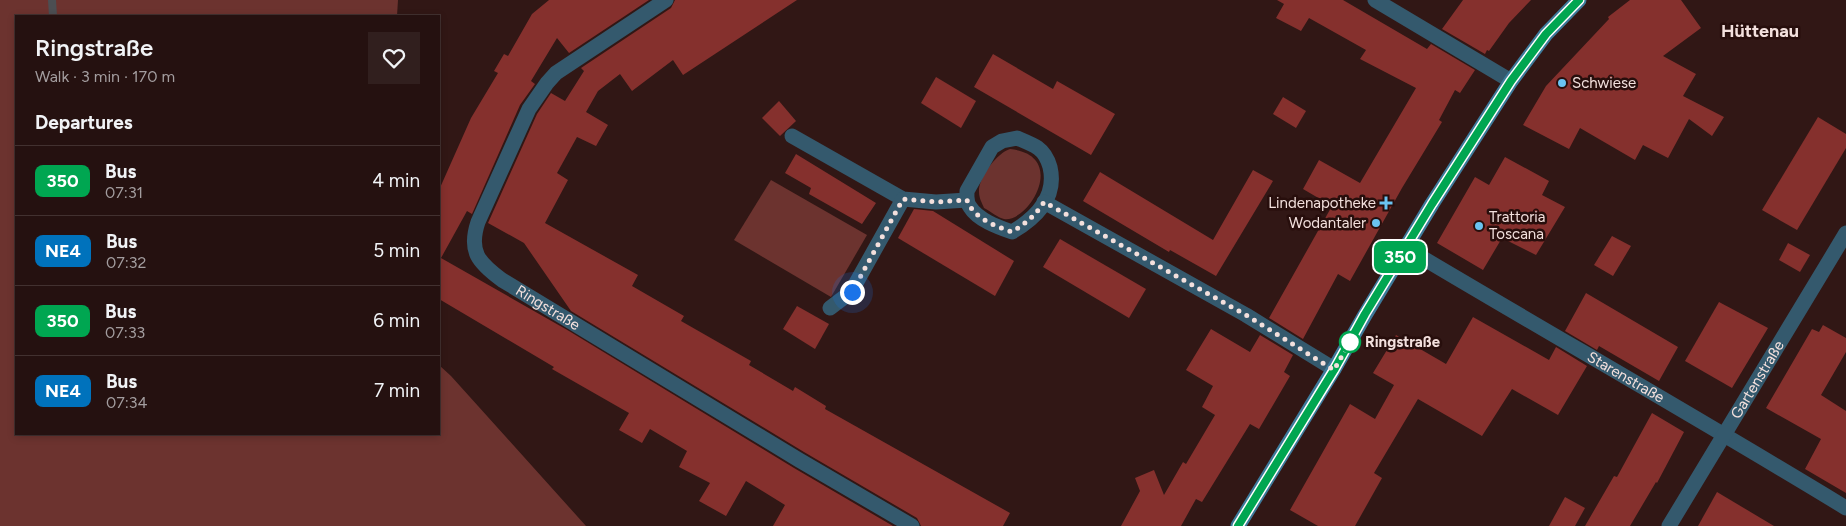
<!DOCTYPE html>
<meta charset="utf-8">
<style>
body{margin:0;font-family:Figtree,sans-serif;background:#311f1e;color:#f1f3f6;height:100vh;display:flex;flex-direction:column;font-size:19px;white-space:nowrap}
*{box-sizing:border-box;margin:0}
p{font-size:16px;color:#a39d9f}
.icon{flex:none;width:28px;height:28px;fill:none;stroke:currentColor;stroke-width:2;stroke-linecap:round;stroke-linejoin:round}
.map{position:relative;flex:1;overflow:hidden}
.details{position:absolute;left:15px;top:15px;width:425px;height:420px;display:flex;flex-direction:column;background:#251110;border-radius:0px;box-shadow:0 2px 8px #0003,0 0 0 1px #423130}
.details>*{flex:none}
.badge{padding:0 10px;border-radius:8px;font-size:18px;line-height:32px}
.you{position:absolute;width:25px;height:25px;margin:-12px;border:4px solid #fff;border-radius:50%;background:#1a73e8;box-shadow:0 0 0 8px #1a73e833}
.map>.badge{position:absolute;translate:-50% -50%;box-shadow:0 0 0 2px #fff}
h2{padding:0 20px;font-size:19px;line-height:45px}
.round{display:grid;place-items:center;flex:none;width:52px;height:52px;border-radius:0px;background:#311f1e}
.headline{display:flex;align-items:center;justify-content:space-between;height:85px;padding:0 20px}
h1{font-size:24px;font-weight:600;line-height:38px}
ul{padding:0;list-style:none}
li{display:flex;align-items:center;gap:15px;height:70px;padding:0 20px;border-top:1px solid #423130}
li div{flex:1}
li b{display:block;font-size:19px}
li em{font-style:normal}
li .badge{min-width:55px;font-weight:700;text-align:center}
.map>svg:first-child{display:block}
.green{fill:#6c332f}
.lines{fill:none;stroke-linecap:round;stroke-linejoin:round}
.stream{stroke:#4c4e52;stroke-width:8}
.building{fill:#85302d}
.lane{stroke:#34596d;stroke-width:15}
.street{stroke:#34596d;stroke-width:15}
.secondary{stroke:#3c7999;stroke-width:15}
.line-casing{stroke:#fff;stroke-width:11}
.line{stroke:#00a651;stroke-width:8}
.walk{stroke:#f3e0dd;stroke-width:5;stroke-dasharray:0 9}
.poi-dot{fill:#6ac3f1;stroke:#270e0c;stroke-width:2}
.stop-dot{fill:#fff;stroke:#00a651;stroke-width:2.5}
.labels{text-anchor:middle;dominant-baseline:central;stroke-width:5;stroke-linejoin:round;paint-order:stroke}
.poi-label{font-size:15px;fill:#f3e0dd;stroke:#270e0c;text-anchor:start}
.street-label{font-size:15px;fill:#f3e0dd;stroke:#270e0c}
.stop-label{font-size:15px;font-weight:bold;fill:#f3e0dd;stroke:#270e0c;text-anchor:start}
.quarter-label{font-size:18px;font-weight:bold;fill:#f3e0dd;stroke:#270e0c}
</style>
<div class="map">
<svg width="1846" height="526" viewBox="0 0 1846 526">
<rect width="100%" height="100%" fill="#311715"/>
<!-- green -->
<g class="green">
<polygon points="0,0 398,0 397,16 16,16 16,434 439,434 439,365 451,376 586,526 0,526"/>
<path d="M1010 149C1069 155 1029 223 1004 219 998 218 990 211 984 208 982 203 979 198 979 192 978 178 997 153 1010 149Z"/>
<polygon points="771,180 867,235 831,297 734,240"/>
</g>
<g class="lines">
<!-- stream -->
<polyline class="stream" points="52,0 53,16"/>
</g>
<!-- building -->
<g class="building">
<polygon points="549,0 649,0 569,53 557,38 531,81 535,84 520,105 472,214 467,211 441,258 569,331 794,468 893,526 773,526 785,505 746,481 726,516 699,501 710,483 679,467 687,451 650,429 642,443 619,430 629,413 552,369 554,367 439,299 439,190 471,118 498,73 494,71 504,54 508,56 532,14"/>
<polygon points="675,0 797,0 683,75 673,60 632,91 620,74 598,91 586,112 608,125 596,146 577,137 557,173 568,180 545,223 638,275 632,286 684,316 681,321 751,361 749,365 793,391 795,387 826,406 825,409 1010,513 1003,526 921,526 917,518 804,452 571,311 524,243 488,223 537,114 551,93 565,101 584,71 581,68 671,8"/>
<polygon points="1277,0 1343,0 1427,49 1431,44 1475,70 1460,93 1455,90 1439,120 1442,122 1402,188 1350,281 1338,274 1303,339 1269,318 1332,206 1303,189 1319,160 1360,183 1416,88 1360,59 1366,50 1309,18 1301,31 1276,18 1284,4"/>
<polygon points="1463,0 1531,0 1509,23 1489,51 1487,50 1485,54 1442,29"/>
<polygon points="1630,0 1681,0 1701,28 1663,56 1696,74 1683,96 1724,117 1712,136 1689,119 1668,158 1643,145 1635,160 1580,128 1569,149 1523,125 1546,86 1609,19 1608,17"/>
<polygon points="993,54 1053,89 1057,81 1115,114 1091,155 974,87"/>
<polygon points="936,77 976,101 961,128 921,103"/>
<polygon points="1283,97 1306,111 1296,128 1273,114"/>
<polygon points="779,101 796,121 780,136 762,118"/>
<polygon points="1818,117 1846,134 1846,148 1797,230 1762,210"/>
<polygon points="796,154 876,203 862,224 809,194 811,188 785,173"/>
<polygon points="1505,157 1549,181 1542,195 1565,207 1536,255 1502,238 1483,270 1437,243 1475,177 1489,185"/>
<polygon points="1253,170 1273,181 1216,276 1170,250 1169,252 1083,201 1100,172 1213,240"/>
<polygon points="914,209 933,211 1014,261 995,296 898,238"/>
<polygon points="1612,236 1631,246 1613,276 1594,265"/>
<polygon points="1060,239 1146,289 1129,318 1043,267"/>
<polygon points="1788,243 1810,255 1800,272 1779,260"/>
<polygon points="1586,293 1678,347 1659,381 1599,346 1597,350 1565,331"/>
<polygon points="1719,302 1768,328 1732,388 1685,361"/>
<polygon points="797,306 829,324 815,349 783,329"/>
<polygon points="1473,317 1549,360 1556,347 1587,366 1558,415 1512,389 1482,436 1418,399 1374,473 1382,478 1355,526 1318,526 1290,510 1350,404 1375,419 1394,385 1373,373 1396,335 1446,364"/>
<polygon points="1823,325 1846,338 1846,352 1821,395 1846,411 1846,493 1805,469 1821,439 1766,408 1812,329 1819,332"/>
<polygon points="1211,329 1250,352 1260,335 1293,355 1284,372 1290,376 1259,429 1250,424 1202,502 1196,499 1181,526 1121,526 1140,491 1135,478 1154,470 1164,495 1183,462 1186,464 1215,415 1202,407 1213,386 1186,370"/>
<polygon points="1652,413 1684,432 1657,483 1656,482 1630,526 1585,526 1614,476 1617,477"/>
<polygon points="1717,492 1774,526 1698,526"/>
<polygon points="1565,497 1585,508 1575,526 1549,526"/>
</g>
<g class="lines">
<!-- lane -->
<g class="lane">
<polyline points="792,136 903,199 936,202 967,200"/>
<polyline points="830,308 851,292 903,199"/>
</g>
<!-- street -->
<g class="street">
<path id="s1" d="M666 0 556 73 547 83 529 109 478 222C468 252 479 263 502 280L799 460 912 526"/>
<polyline points="1375,0 1511,81"/>
<path d="M1017 138C1024 141 1032 144 1038 148 1045 153 1048 160 1050 167 1057 197 1036 218 1012 232 998 227 978 220 970 207 966 202 967 197 967 191L992 147 1002 141Z"/>
<polyline points="1044,202 1246,315 1334,369"/>
<path id="s2" d="M1406 248C1552 335 1700 419 1846 508"/>
<path id="s3" d="M1669 526 1846 233"/>
</g>
<!-- secondary -->
<polyline class="secondary" points="1238,526 1334,369 1365,315 1432,204 1511,81 1546,34 1579,0"/>
</g>
<g class="lines">
<defs>
<polyline id="line" points="1238,526 1334,370 1365,314 1432,204 1511,81 1546,34 1579,0"/>
</defs>
<!-- line casing -->
<use href="#line" class="line-casing"/>
<!-- line -->
<use href="#line" class="line"/>
<!-- walk -->
<path class="walk" d="M852 292 903 199 936 202 967 200C973 218 995 226 1012 232 1026 223 1035 216 1044 202L1246 315 1334 370 1350 342"/>
</g>
<!-- markers -->
<g class="poi-dot">
<circle cx="1562" cy="83" r="5"/>
<path d="M1383.5 195.5h5v5h5v5h-5v5h-5v-5h-5v-5h5z"/>
<circle cx="1376" cy="223" r="5"/>
<circle cx="1479" cy="226" r="5"/>
</g>
<circle class="stop-dot" cx="1350" cy="342" r="10"/>
<g class="labels">
<!-- poi labels -->
<g class="poi-label">
<text x="1572" y="83">Schwiese</text>
<text x="1376" y="203" text-anchor="end">Lindenapotheke</text>
<text x="1489" y="217">Trattoria<tspan x="1489" dy="17">Toscana</tspan></text>
<text x="1366" y="223" text-anchor="end">Wodantaler</text>
</g>
<!-- street labels -->
<g class="street-label">
<text stroke="none"><textPath href="#s1" startOffset="424">Ringstraße</textPath></text>
<text stroke="none"><textPath href="#s2" startOffset="255">Starenstraße</textPath></text>
<text stroke="none"><textPath href="#s3" startOffset="171">Gartenstraße</textPath></text>
</g>
<!-- stop labels -->
<g class="stop-label">
<text x="1365" y="342">Ringstraße</text>
</g>
<!-- quarter labels -->
<g class="quarter-label">
<text x="1760" y="31">Hüttenau</text>
</g>
</g>
</svg>
<div class="you" style="left:852px;top:292px"></div>
<b class="badge" style="left:1400px;top:257px;background:#00a651;color:#fff">350</b>
<section class="details">
<div class="headline"><div><h1>Ringstraße</h1><p>Walk · 3 min · 170 m</p></div><a class="round"><svg class="icon" aria-label="heart" viewBox="0 0 24 24"><path d="M12 20l-8-8c-3-5 5-10 8-4 3-6 11-1 8 4z"/></svg></a></div>
<h2>Departures</h2>
<ul>
<li><span class="badge" style="background:#00a651;color:#fff">350</span><div><b>Bus</b><p>07:31</p></div><em>4 min</em></li>
<li><span class="badge" style="background:#0072bc;color:#fff">NE4</span><div><b>Bus</b><p>07:32</p></div><em>5 min</em></li>
<li><span class="badge" style="background:#00a651;color:#fff">350</span><div><b>Bus</b><p>07:33</p></div><em>6 min</em></li>
<li><span class="badge" style="background:#0072bc;color:#fff">NE4</span><div><b>Bus</b><p>07:34</p></div><em>7 min</em></li>
</ul>
</section>
</div>
